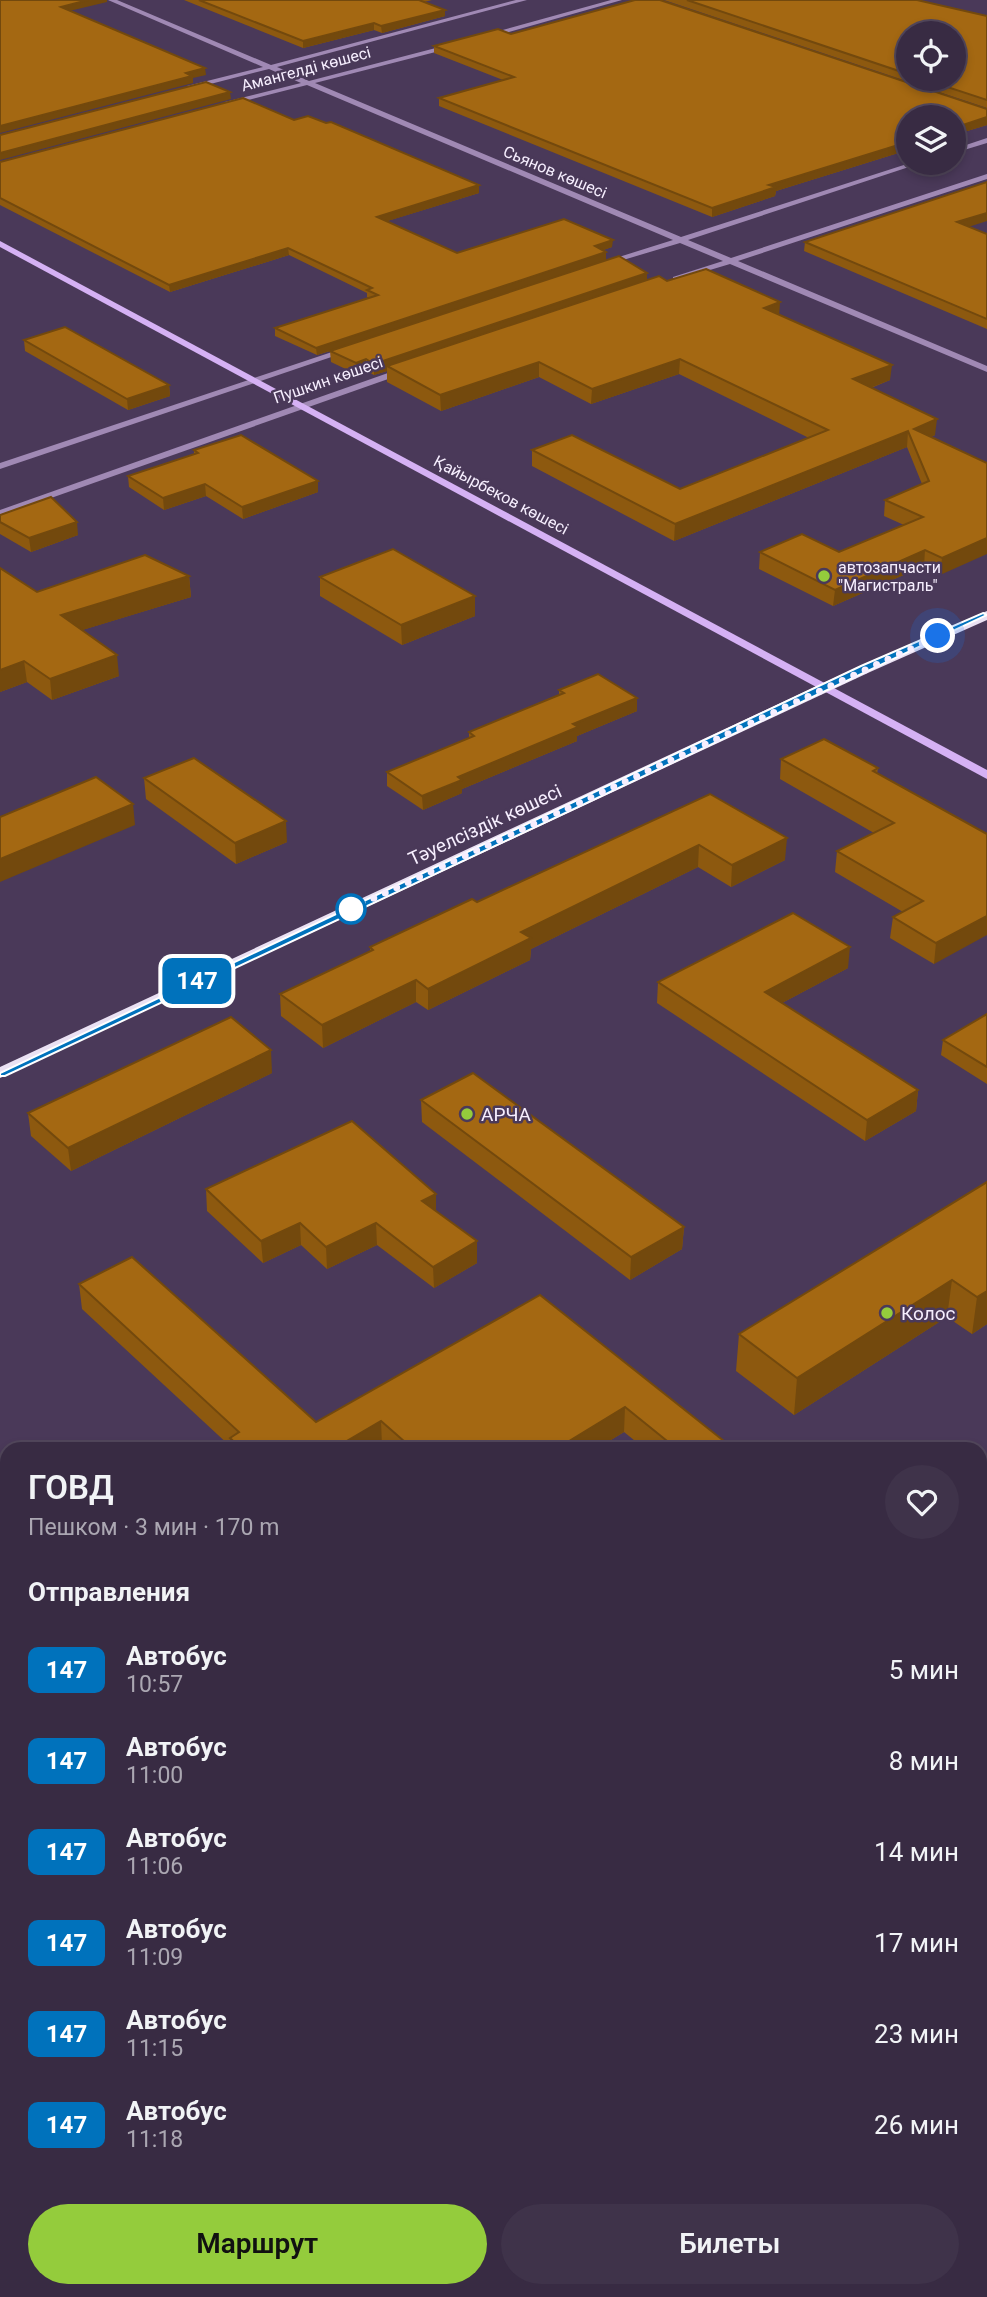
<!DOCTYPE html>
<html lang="ru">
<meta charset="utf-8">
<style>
body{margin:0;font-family:Roboto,sans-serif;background:#3f334a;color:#f1f3f6;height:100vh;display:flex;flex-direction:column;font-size:26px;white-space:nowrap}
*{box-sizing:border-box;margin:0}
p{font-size:23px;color:#aba7b2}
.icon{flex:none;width:38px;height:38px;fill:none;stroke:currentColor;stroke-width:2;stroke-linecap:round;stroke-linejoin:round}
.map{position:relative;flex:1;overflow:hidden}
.details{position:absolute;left:0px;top:1442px;width:987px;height:856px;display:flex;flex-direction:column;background:#382b43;border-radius:21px 21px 0 0;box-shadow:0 4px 10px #0003,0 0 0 2px #52475c}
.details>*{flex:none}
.badge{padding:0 14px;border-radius:10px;font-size:24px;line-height:46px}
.buttons{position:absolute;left:896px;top:21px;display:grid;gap:14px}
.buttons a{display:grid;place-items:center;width:70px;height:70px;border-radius:50%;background:#382b43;box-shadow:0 4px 10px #0003,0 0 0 2px #52475c;font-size:35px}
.you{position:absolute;width:35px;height:35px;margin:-18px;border:5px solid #fff;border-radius:50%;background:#1a73e8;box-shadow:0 0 0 10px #1a73e833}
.map>.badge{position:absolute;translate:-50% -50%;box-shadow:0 0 0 4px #fff}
h2{padding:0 28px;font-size:26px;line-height:63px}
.round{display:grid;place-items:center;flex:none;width:74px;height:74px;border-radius:37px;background:#3f334a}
.summary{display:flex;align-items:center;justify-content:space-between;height:119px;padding:0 28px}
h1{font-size:33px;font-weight:600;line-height:52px}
.action{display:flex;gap:14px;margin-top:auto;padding:14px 28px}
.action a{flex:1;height:80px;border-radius:42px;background:#94cc3c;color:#111;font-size:28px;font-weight:600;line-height:80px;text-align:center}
.action a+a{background:#3f334a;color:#f1f3f6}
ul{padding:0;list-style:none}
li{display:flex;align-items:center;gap:21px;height:91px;padding:0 28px}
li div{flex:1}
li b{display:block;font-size:26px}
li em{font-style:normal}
li .badge{min-width:77px;font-weight:700;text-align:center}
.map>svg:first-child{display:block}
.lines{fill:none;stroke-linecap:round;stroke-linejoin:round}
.minor{fill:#a089b4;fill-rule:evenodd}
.secondary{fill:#d5b1f4;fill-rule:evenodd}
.primary{fill:#eae1f3;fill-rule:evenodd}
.wall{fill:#8d590f;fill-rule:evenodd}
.shaded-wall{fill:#73490d}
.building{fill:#a46812;stroke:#73490d;stroke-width:2}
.line{fill:#0072bc;stroke:#fff;stroke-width:2}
.walk{stroke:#f6eefe;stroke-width:7;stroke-dasharray:0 12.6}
.poi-dot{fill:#94cc3c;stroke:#4a3959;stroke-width:2.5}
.stop-dot{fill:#fff;stroke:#0072bc;stroke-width:3.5}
.labels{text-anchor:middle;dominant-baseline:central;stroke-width:5;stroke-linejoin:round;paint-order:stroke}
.far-street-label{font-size:16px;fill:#f6eefe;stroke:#4a3959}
.far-poi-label{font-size:16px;fill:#f6eefe;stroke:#4a3959;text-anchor:start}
.street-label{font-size:19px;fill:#f6eefe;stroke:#4a3959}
.poi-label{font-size:19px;fill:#f6eefe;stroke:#4a3959;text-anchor:start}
</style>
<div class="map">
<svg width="987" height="2297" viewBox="0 0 987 2297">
<rect width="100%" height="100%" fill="#4a3959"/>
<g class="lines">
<!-- minor -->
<g class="minor">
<polygon points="108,0 117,0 271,65 516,0 527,0 277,67 309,81 455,43 455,47 315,83 681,237 910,163 921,163 688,240 731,258 987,174 987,179 738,261 987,366 987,372 730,264 673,281 673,277 723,261 680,243 603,266 603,262 673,240 307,85 225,106 225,102 301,83 269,69 187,90 187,86 263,67"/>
<polygon points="611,0 622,0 488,38 481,36"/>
<polygon points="987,138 987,143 954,153 954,149"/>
<polygon points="344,348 352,350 0,469 0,463"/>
<polygon points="405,367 410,370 408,372 0,516 0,510"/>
<polygon points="987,1604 987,1619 980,1621 980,1606"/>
</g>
<!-- secondary -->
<g class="secondary">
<polygon points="0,241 987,770 987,779 0,247"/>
<polygon points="0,1947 7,1950 7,1971 0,1968"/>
<polygon points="0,2047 7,2050 7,2074 0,2071"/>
<polygon points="173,2291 197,2291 200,2297 176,2297"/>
<polygon points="264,2291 288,2291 291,2297 267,2297"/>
</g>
<!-- primary -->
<polygon class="primary" points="987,611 987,620 870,672 0,1078 0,1067 860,666"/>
</g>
<!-- wall -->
<g class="wall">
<polygon points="184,0 432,0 424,2 445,16 382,33 374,30 303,48"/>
<path d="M664 0H917L987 16V108ZM908 33 954 79H908Z"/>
<polygon points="511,34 987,109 987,125 954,135 954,117 908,117 908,150 776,191 775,196 712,217 439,106 439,98 503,80 434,53 434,46"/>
<polygon points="294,120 479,185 479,193 387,221 457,253 612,247 603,250 606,252 606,260 647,273 647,280 667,281 779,314 890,380 871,388 935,435 931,437 987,463 940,575 924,566 833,606 759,569 760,552 839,552 904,525 884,516 885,500 922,484 907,447 674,541 532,466 532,450 680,489 809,438 679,374 591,404 539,377 441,411 387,382 387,371 374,375 366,371 356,374 331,362 330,351 317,355 275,336 275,328 369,298 367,297 367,293 289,255 170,292 0,205 0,162"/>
<polygon points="969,227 987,234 987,329 804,251 805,242"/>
<polygon points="24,340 169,385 170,396 128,410 25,351"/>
<polygon points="194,450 318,481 318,492 243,519 206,496 164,510 129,487 128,476 194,454"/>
<polygon points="0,515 78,535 31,552 0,534"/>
<polygon points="189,576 191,597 82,630 119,676 52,700 27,682 0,692 37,592"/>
<polygon points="320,577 475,596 475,616 402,645 320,596"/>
<polygon points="559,690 637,711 577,736 577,741 462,789 462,793 423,810 387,786 387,772 469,738 469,732 559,695"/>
<polygon points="781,759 878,768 877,774 987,834 934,964 890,938 893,917 903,912 835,872 837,851 874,833 780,779"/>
<polygon points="144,778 287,842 236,864 146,799"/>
<polygon points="710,794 785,860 731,887 698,867 531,949 530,960 428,1010 416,1002 323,1048 281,1016 280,994 370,952 370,947 477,902"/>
<polygon points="848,968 782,1003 918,1090 916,1111 865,1141 657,1003 658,982"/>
<polygon points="987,1014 987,1084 941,1055 943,1040"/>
<polygon points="272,1073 71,1171 31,1136 28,1113"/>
<polygon points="421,1100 684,1227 682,1249 630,1280 422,1122"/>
<polygon points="987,1182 987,1324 972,1334 947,1317 794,1415 736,1371 739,1334"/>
<polygon points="206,1189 436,1211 477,1263 434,1288 377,1245 327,1269 301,1245 263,1263 207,1211"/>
<polygon points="79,1284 316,1422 540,1295 734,1449 645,1449 624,1432 596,1449 386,1449 382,1446 377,1449 231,1449 231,1447 82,1309"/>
<polygon points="987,1949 987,2111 980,2105 980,1955"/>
</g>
<!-- shaded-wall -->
<g class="shaded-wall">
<polygon points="88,0 107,0 107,2 61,13 61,7"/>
<polygon points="445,10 445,16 382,33 381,26"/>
<polygon points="374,23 374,30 303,48 303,41"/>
<polygon points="205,68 206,75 193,78 193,83 0,133 0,126"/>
<polygon points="230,92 231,99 0,160 0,153"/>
<polygon points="987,117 987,125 954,135 954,128"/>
<polygon points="908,142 908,150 776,191 775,196 712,217 712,208 769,185"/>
<polygon points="479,185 479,193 378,224 377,217"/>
<polygon points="987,213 987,221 956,231 957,222"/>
<polygon points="613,240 612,247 595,253 595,246"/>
<polygon points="288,248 289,255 170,292 169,285"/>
<polygon points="606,252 606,260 317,355 316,348"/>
<polygon points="647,273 647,284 387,366 387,371 374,375 374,364"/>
<polygon points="780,302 779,317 764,308"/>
<polygon points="366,359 366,371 356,374 356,363"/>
<polygon points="680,359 679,374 591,404 592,389"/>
<polygon points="539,362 539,377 441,411 440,395"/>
<polygon points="892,365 890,380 852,395 853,379"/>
<polygon points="169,385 170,396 128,410 127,399"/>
<polygon points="937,419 935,435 914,444 914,429"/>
<polygon points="908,431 907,447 674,541 675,524"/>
<polygon points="318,481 318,492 243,519 242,507"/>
<polygon points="205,484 206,496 164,510 163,498"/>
<polygon points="77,522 78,535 31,552 29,538"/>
<polygon points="987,538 987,554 940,575 942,558"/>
<polygon points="925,550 924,566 833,606 835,590"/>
<polygon points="189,576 191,597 63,636 61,615"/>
<polygon points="475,596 475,616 402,645 401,625"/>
<polygon points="117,655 119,676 52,700 50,679"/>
<polygon points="24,661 27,682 0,692 0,670"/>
<polygon points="637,698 637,711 577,736 577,741 462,789 462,793 423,810 422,796 458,777 573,724"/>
<polygon points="133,804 135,825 0,882 0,859"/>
<polygon points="286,821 287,842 236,864 235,843"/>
<polygon points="787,838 785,860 731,887 732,865"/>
<polygon points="699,845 698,867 531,949 530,960 428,1010 428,989 521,932"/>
<polygon points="987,916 987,935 934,964 936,943"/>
<polygon points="850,947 848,968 763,1013 765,992"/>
<polygon points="416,980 416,1002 323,1048 322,1025"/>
<polygon points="271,1050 272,1073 71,1171 68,1148"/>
<polygon points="918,1090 916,1111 865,1141 867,1120"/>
<polygon points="436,1194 436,1216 422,1201"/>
<polygon points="300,1223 301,1245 263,1263 261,1241"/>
<polygon points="376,1223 377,1245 327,1269 326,1247"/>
<polygon points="684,1227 682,1249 630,1280 631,1257"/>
<polygon points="477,1241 477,1263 434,1288 433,1267"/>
<polygon points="952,1280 947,1317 794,1415 797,1378"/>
<polygon points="987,1291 987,1324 972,1334 977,1297"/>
<polygon points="625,1407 624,1432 596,1449 556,1449"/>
<polygon points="381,1421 382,1446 377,1449 333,1449"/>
<polygon points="7,1680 7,1712 0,1717 0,1684"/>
</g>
<!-- building -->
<g class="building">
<polygon points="0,0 88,0 61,7 205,68 186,73 192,76 0,126"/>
<polygon points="199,0 419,0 445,10 381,26 374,23 303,41"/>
<polygon points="635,0 660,0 987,109 987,117 954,128 954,117 908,117 908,142 769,185 776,187 712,208 439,98 514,77 434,46 498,29 511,34"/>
<polygon points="687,0 917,0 987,16 987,100 923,79 954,79 954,33 908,33 908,74"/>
<polygon points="206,82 230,92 0,153 0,135"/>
<polygon points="243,98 294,120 308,116 326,123 331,122 479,185 377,217 457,253 564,219 613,240 595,246 606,252 316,348 275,328 378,295 367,290 372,288 288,248 169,285 0,198 0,162"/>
<polygon points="987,182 987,213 957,222 987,234 987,319 805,242"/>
<polygon points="619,256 647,273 374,364 366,359 356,363 330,351"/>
<polygon points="706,269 780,302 764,308 892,365 853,379 937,419 914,429 987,463 987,538 942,558 925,550 835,590 760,552 802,534 839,552 923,517 885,500 929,481 908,431 675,524 532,450 572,435 680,489 828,430 680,359 592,389 539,362 440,395 387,366 659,276 667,281"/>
<polygon points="65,327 169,385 127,399 24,340"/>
<polygon points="241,435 318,481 242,507 205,484 163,498 128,476 198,453 194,450"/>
<polygon points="51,497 77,522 29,538 0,522 0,515"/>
<polygon points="393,549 475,596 401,625 320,577"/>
<polygon points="145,555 189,576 61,615 117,655 50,679 24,661 0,670 0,568 37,592"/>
<polygon points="598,674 637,698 573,724 578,727 458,777 462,780 422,796 387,772 474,736 469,732 564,693 559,690"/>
<polygon points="824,739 878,768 873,771 987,834 987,916 936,943 893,917 923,901 837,851 894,823 781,759"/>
<polygon points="194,758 286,821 235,843 144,778"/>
<polygon points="96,777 133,804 0,859 0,817"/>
<polygon points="710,794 787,838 732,865 699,845 521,932 531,938 428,989 416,980 322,1025 280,994 373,950 370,947 472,899 477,902"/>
<polygon points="793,913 850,947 765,992 918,1090 867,1120 658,982"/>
<polygon points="987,1014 987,1067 943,1040"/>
<polygon points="231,1017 271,1050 68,1148 28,1113"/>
<polygon points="473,1073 684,1227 631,1257 421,1100"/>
<polygon points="352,1121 436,1194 422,1201 477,1241 433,1267 376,1223 326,1247 300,1223 261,1241 206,1189"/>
<polygon points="987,1182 987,1291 977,1297 952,1280 797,1378 739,1334"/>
<polygon points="132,1257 316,1422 540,1295 734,1449 677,1449 625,1407 556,1449 413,1449 381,1421 333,1449 242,1449 230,1438 239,1432 79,1284"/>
<polygon points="0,1548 7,1555 7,1680 0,1684"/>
<polygon points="987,1949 987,2068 980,2062 980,1955"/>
<polygon points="670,2291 720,2291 726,2297 662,2297"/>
<polygon points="807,2291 862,2291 868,2297 799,2297"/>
</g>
<!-- line -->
<polygon class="line" points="983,613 987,615 5,1076 0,1076 0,1073 861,666"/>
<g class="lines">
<!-- walk -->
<polyline class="walk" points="351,909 938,636"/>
</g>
<!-- markers -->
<g class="poi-dot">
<circle cx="824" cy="576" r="7"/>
<circle cx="467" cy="1114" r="7"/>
<circle cx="887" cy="1313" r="7"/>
</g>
<circle class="stop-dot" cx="351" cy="909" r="14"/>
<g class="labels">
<!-- far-street labels -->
<g class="far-street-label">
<text transform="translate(306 69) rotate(-15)">Амангелді көшесі</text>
<text transform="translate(555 172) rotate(23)">Сьянов көшесі</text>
<text transform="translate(328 380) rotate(-19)">Пушкин көшесі</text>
<text transform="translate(501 495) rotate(28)">Қайырбеков көшесі</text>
</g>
<!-- far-poi labels -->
<g class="far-poi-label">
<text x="838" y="567">автозапчасти<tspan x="838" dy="18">"Магистраль"</tspan></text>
</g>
<!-- street labels -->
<g class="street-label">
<text transform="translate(485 825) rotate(-25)">Тәуелсіздік көшесі</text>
</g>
<!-- poi labels -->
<g class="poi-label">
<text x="481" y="1114">АРЧА</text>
<text x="901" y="1313">Колос</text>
</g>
</g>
</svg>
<div class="buttons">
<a><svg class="icon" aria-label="locate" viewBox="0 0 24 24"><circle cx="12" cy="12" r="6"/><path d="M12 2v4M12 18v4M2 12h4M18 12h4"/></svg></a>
<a><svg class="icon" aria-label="layers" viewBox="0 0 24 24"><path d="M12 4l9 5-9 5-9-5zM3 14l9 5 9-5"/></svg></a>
</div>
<div class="you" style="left:938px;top:636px"></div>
<b class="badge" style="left:197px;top:981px;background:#0072bc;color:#fff">147</b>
<section class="details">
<div class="summary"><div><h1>ГОВД</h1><p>Пешком · 3 мин · 170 m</p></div><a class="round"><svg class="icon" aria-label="heart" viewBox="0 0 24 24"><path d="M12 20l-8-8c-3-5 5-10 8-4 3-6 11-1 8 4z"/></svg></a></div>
<h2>Отправления</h2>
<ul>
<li><span class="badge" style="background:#0072bc;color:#fff">147</span><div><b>Автобус</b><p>10:57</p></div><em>5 мин</em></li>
<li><span class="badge" style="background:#0072bc;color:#fff">147</span><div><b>Автобус</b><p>11:00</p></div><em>8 мин</em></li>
<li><span class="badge" style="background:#0072bc;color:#fff">147</span><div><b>Автобус</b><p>11:06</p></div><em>14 мин</em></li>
<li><span class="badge" style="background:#0072bc;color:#fff">147</span><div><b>Автобус</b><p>11:09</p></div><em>17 мин</em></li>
<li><span class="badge" style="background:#0072bc;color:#fff">147</span><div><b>Автобус</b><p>11:15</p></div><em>23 мин</em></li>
<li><span class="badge" style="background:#0072bc;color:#fff">147</span><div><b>Автобус</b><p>11:18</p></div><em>26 мин</em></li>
</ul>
<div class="action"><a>Маршрут</a><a>Билеты</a></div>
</section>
</div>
